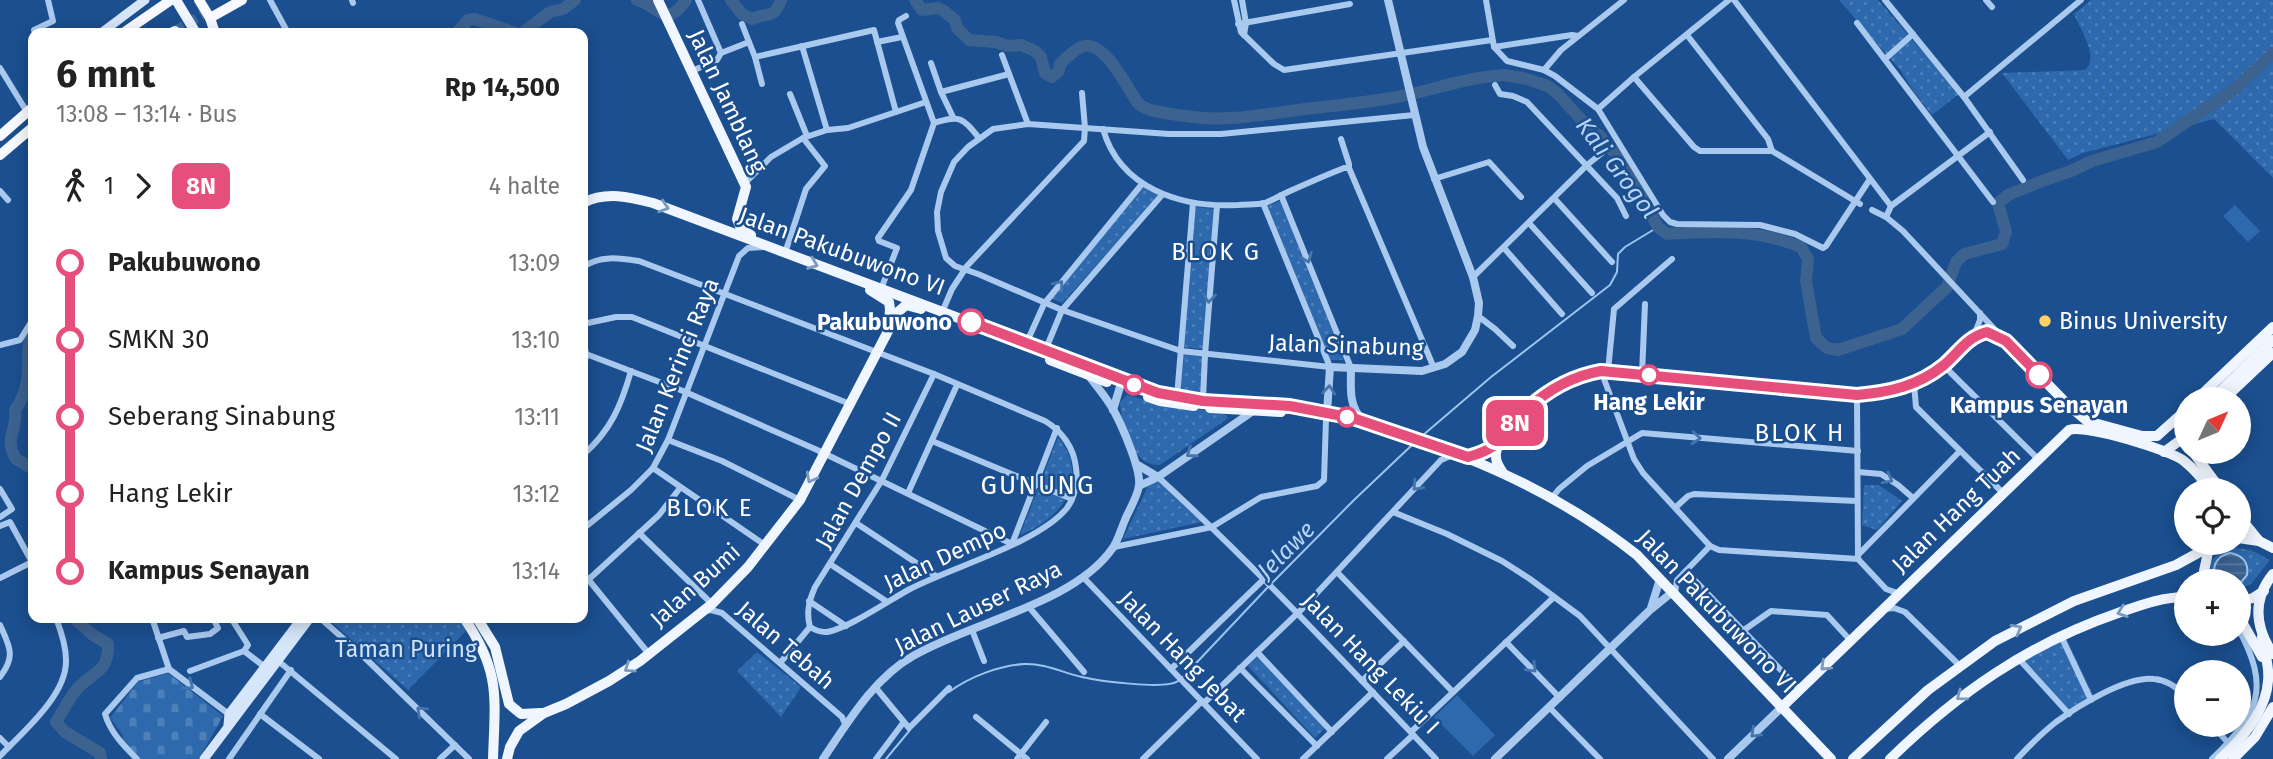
<!DOCTYPE html>
<html lang="id">
<meta charset="utf-8">
<style>
body{margin:0;font-family:"Fira Sans",sans-serif;background:#f2f2f2;color:#222;height:100vh;display:flex;flex-direction:column;font-size:26px;white-space:nowrap}
*{box-sizing:border-box;margin:0}
p{font-size:23px;color:#767676}
.icon{flex:none;width:38px;height:38px;fill:none;stroke:currentColor;stroke-width:2;stroke-linecap:round;stroke-linejoin:round}
.map{position:relative;flex:1;overflow:hidden}
.panel{position:absolute;left:28px;top:28px;width:560px;height:595px;display:flex;flex-direction:column;background:#fff;border-radius:14px;box-shadow:0 4px 18px #0003}
.panel>*{flex:none}
.badge{padding:0 14px;border-radius:10px;font-size:24px;line-height:46px}
.needle{width:46px;rotate:46deg}
.fabs{position:absolute;left:2174px;top:387px;display:grid;gap:14px}
.fabs a{display:grid;place-items:center;width:77px;height:77px;border-radius:50%;background:#fff;box-shadow:0 4px 18px #0003;font-size:35px}
.map>.badge{position:absolute;translate:-50% -50%;box-shadow:0 0 0 4px #fff}
.legs{display:flex;align-items:center;gap:10px;height:77px;padding:0 28px;font-size:23px}
.legs p{margin-inline-start:auto}
.overview{display:flex;align-items:center;justify-content:space-between;height:119px;padding:0 28px}
h1{font-size:38px;font-weight:700;line-height:52px}
ul{padding:0 28px;list-style:none}
li{display:flex;align-items:center;gap:24px;height:77px;font-size:26px}
li i{display:grid;place-items:center;width:10px;height:100%;margin:0 9px;background:currentColor}
li i::after{content:'';width:18px;height:18px;margin:-9px;border:5px solid;border-radius:50%;background:#fff}
li p{margin-inline-start:auto}
li:first-child i{background:linear-gradient(#0000 50%,currentColor 0)}
li:last-child i{background:linear-gradient(currentColor 50%,#0000 0)}
.map>svg:first-child{display:block}
.grass{fill:url(#grass-dots)}
.cemetery{fill:url(#cemetery-stones)}
.pitch{fill:#2e69ad}
.water{fill:url(#water-rules);stroke:#9cc4f0;stroke-width:2}
.lines{fill:none;stroke-linecap:round;stroke-linejoin:round}
.stream{stroke:#9cc4f0;stroke-width:2}
.river{stroke:#3c6290;stroke-width:12}
.trunk-tunnel{stroke:#3d69a0;stroke-width:10;stroke-dasharray:10 5;stroke-linecap:butt}
.minor{stroke:#a9c9ee;stroke-width:6}
.tertiary{stroke:#a9c9ee;stroke-width:8}
.secondary{stroke:#d6e6fa;stroke-width:9}
.primary{stroke:#f0f6ff;stroke-width:10}
.trunk{stroke:#f8faff;stroke-width:10}
.primary-bridge{stroke:#f0f6ff;stroke-width:10}
.oneway{stroke:#7b9ac1}
.oneway2{stroke:#4674ac}
.line-1-casing{stroke:#fff;stroke-width:16}
.line-1{stroke:#e64f7c;stroke-width:10}
.poi-dot{fill:#ffd166;stroke:#1b4f8f;stroke-width:2.5}
.stop-1-dot{fill:#fff;stroke:#e64f7c;stroke-width:3.5}
.labels{text-anchor:middle;dominant-baseline:central;stroke-width:5;stroke-linejoin:round;paint-order:stroke}
.street-label{font-size:23px;fill:#fff;stroke:#1b4f8f}
.poi-label{font-size:23px;fill:#fff;stroke:#1b4f8f;text-anchor:start}
.stop-label{font-size:23px;font-weight:bold;fill:#fff;stroke:#1b4f8f}
.park-label{font-size:23px;fill:#cfe3fa;stroke:#1b4f8f}
.water-label{font-size:24px;font-style:italic;fill:#b5d3f5;stroke:#1b4f8f}
.neighbourhood-label{font-size:24px;letter-spacing:2px;fill:#fff;stroke:#1b4f8f}
.quarter-label{font-size:26px;letter-spacing:2px;fill:#fff;stroke:#1b4f8f}
</style>
<div class="map">
<svg width="2273" height="759" viewBox="0 0 2273 759">
<defs>
<pattern id="grass-dots" width="8" height="8" patternUnits="userSpaceOnUse" patternTransform="scale(1.75)"><rect width="8" height="8" fill="#2e69ad"/><path d="M2 2h.1M6 6h.1" fill="none" stroke="#4d80b9" stroke-width="1.8" stroke-linecap="round"/></pattern>
<pattern id="cemetery-stones" width="16" height="16" patternUnits="userSpaceOnUse" patternTransform="scale(1.75)"><rect width="16" height="16" fill="#2e69ad"/><path d="M2 7V4a2 2 0 0 1 4 0v3zM10 15v-3a2 2 0 0 1 4 0v3z" fill="#4d80b9"/></pattern>
<pattern id="water-rules" width="6" height="5" patternUnits="userSpaceOnUse" patternTransform="scale(1.75)"><rect width="6" height="5" fill="#3c6290"/><path d="M0 2.5h6" fill="none" stroke="#597aa1"/></pattern>
</defs>
<rect width="100%" height="100%" fill="#1b4f8f"/>
<!-- grass -->
<g class="grass">
<polygon points="1839,0 1878,0 1959,94 1932,115 1912,89 1901,71"/>
<path d="M2091 0H2273V178L2214 119 2083 153 2068 160 2002 73 2085 70C2100 58 2080 29 2074 14Z"/>
<polygon points="1144,187 1161,195 1062,303 1048,297"/>
<polygon points="1280,201 1344,360 1330,360 1268,206"/>
<polygon points="1194,207 1215,209 1204,349 1183,347"/>
<polygon points="1181,354 1204,356 1203,396 1178,394"/>
<path d="M1127 395 1164 405 1222 412 1227 416V419L1160 465C1132 467 1121 424 1120 402Z"/>
<path d="M1058 437C1091 479 1063 518 1020 535Z"/>
<polygon points="1158,481 1202,522 1123,539 1149,484"/>
<polygon points="1864,485 1879,485 1902,501 1877,530 1862,525"/>
<path d="M2235 548 2251 550 2270 560 2251 584 2238 589V581H2211C2203 561 2217 552 2235 548Z"/>
<polygon points="327,618 462,618 469,628 408,690"/>
<polygon points="2064,634 2094,697 2069,710 2022,658"/>
<polygon points="757,652 801,687 781,717 737,671"/>
<polygon points="1258,656 1325,728 1315,738 1248,666"/>
</g>
<!-- cemetery -->
<polygon class="cemetery" points="168,673 223,716 199,759 140,759 122,743 123,735 110,718 138,682"/>
<!-- pitch -->
<g class="pitch">
<polygon points="2235,205 2260,231 2248,242 2223,216"/>
<polygon points="1457,695 1495,735 1473,756 1434,717"/>
</g>
<!-- water -->
<path class="water" d="M2230 553C2243 555 2249 563 2247 575L2238 586V581H2217C2210 568 2216 556 2230 553Z"/>
<g class="lines">
<!-- stream -->
<g class="stream">
<polyline points="1422,436 1491,377 1610,285 1617,272 1618,254 1625,247 1658,227"/>
<polyline points="1272,583 1354,500 1412,445"/>
<polyline points="1183,677 1268,587"/>
<path d="M949 692C969 677 998 666 1024 664 1045 663 1063 673 1082 677 1099 681 1167 690 1178 681"/>
<polyline points="886,759 910,730"/>
</g>
<!-- river -->
<g class="river">
<path d="M637 0C659 6 666 30 686 0"/>
<path d="M731 0 742 14 752 19C768 11 773 21 781 0"/>
<path d="M915 0 922 10 938 8 944 11 955 20 957 28 969 40 996 42 1007 46 1021 45 1035 51 1041 57 1045 73 1052 77 1059 71 1060 64C1066 58 1073 51 1081 47 1104 37 1128 90 1138 103 1146 113 1180 115 1194 117 1230 122 1270 113 1306 109 1336 105 1367 103 1396 97 1426 92 1455 81 1485 77L1504 75 1523 78 1548 86 1558 94 1588 127 1600 136 1621 161 1658 227 1667 234C1714 231 1757 229 1801 247L1808 259 1806 281 1816 338 1827 348 1838 350 1902 329 1947 287 1956 262 1964 254 2002 244 2006 232 1998 203 2008 195 2042 181 2071 171 2092 161 2157 142 2235 89 2273 53"/>
<polyline points="457,33 468,20 475,19 516,33"/>
<polyline points="522,33 550,12 563,9 575,0"/>
<path d="M33 333C26 346 29 358 28 373 27 387 23 399 15 410 18 432 3 437 16 459L33 469"/>
<path d="M74 618 93 635 108 644C109 672 94 671 78 688 69 698 63 711 56 722L65 732 100 753 101 759"/>
</g>
<!-- trunk-tunnel -->
<polyline class="trunk-tunnel" points="175,31 212,9"/>
<!-- minor -->
<g class="minor">
<polyline points="270,0 288,33"/>
<polyline points="352,0 353,3"/>
<polyline points="698,0 721,53"/>
<polyline points="1234,0 1241,32 1274,64 1284,70 1492,40"/>
<polyline points="1242,0 1246,23 1244,35"/>
<polyline points="1486,0 1494,47 1507,61 1544,70 1555,76 1598,109 1663,215 1670,222 1677,224 1760,225 1795,234 1823,248 1826,246 1870,179"/>
<polyline points="1734,0 1891,206"/>
<polyline points="1885,0 1964,97 2023,180"/>
<polyline points="1986,0 1992,7"/>
<polyline points="906,16 899,20 898,23 934,123"/>
<polyline points="1857,23 1993,202"/>
<polyline points="742,24 749,42"/>
<polyline points="1238,24 1350,4"/>
<polyline points="35,33 34,30 53,21 48,0"/>
<polyline points="1687,35 1768,139 1772,151"/>
<polyline points="877,42 902,37"/>
<polyline points="802,46 827,130"/>
<polyline points="1494,47 1572,35 1578,36"/>
<polyline points="1002,55 1028,124"/>
<polyline points="755,57 762,84"/>
<polyline points="1885,59 1913,34"/>
<polyline points="931,63 941,92 953,117"/>
<polyline points="0,68 27,112"/>
<polyline points="1544,70 1561,50 1624,0"/>
<polyline points="692,71 717,60 721,53 749,42 755,57 874,30 896,112"/>
<polyline points="1634,77 1694,147 1700,151 1772,151"/>
<polyline points="1495,85 1500,94 1513,96 1527,102 1617,198 1626,216"/>
<polyline points="941,92 1009,74"/>
<polyline points="790,94 807,136"/>
<polyline points="1964,97 2081,0"/>
<polyline points="1598,109 1634,77 1729,0"/>
<path d="M934 123C960 115 962 117 979 138"/>
<path d="M1103 129C1120 189 1182 208 1238 205 1246 204 1257 205 1265 203 1273 200 1281 195 1290 191 1308 183 1326 175 1344 168H1349"/>
<polyline points="1341,139 1349,164 1349,168 1434,368"/>
<polyline points="1772,151 1860,204"/>
<polyline points="1434,179 1489,162 1521,197"/>
<polyline points="744,184 771,157 803,138 827,130 848,128 926,102"/>
<polyline points="0,191 8,200"/>
<polyline points="1281,195 1351,368"/>
<polyline points="1554,198 1612,262"/>
<polyline points="1263,203 1330,367 1181,351 1062,310 978,274 955,266 946,258 938,231 937,212 941,192 954,162 968,147 993,129 1028,124 1169,134 1221,134 1414,115"/>
<polyline points="1872,210 1886,217 1903,231 2000,335"/>
<polyline points="1886,217 1891,206 1990,132"/>
<polyline points="1529,223 1592,293"/>
<polyline points="1504,248 1562,314"/>
<polyline points="785,253 806,189 825,166 803,138"/>
<path d="M583 267C600 255 619 258 639 261L934 374 1045 421C1062 431 1074 448 1076 468 1078 481 1075 497 1067 508 1039 543 952 567 910 589 891 599 843 632 825 632 819 632 815 630 810 627"/>
<polyline points="1473,277 1587,165 1602,153"/>
<polyline points="881,289 897,248 879,241 878,238 911,190 934,123"/>
<polyline points="943,310 952,289 967,266 1084,141 1085,128 1082,93"/>
<polyline points="1478,316 1495,329 1513,346"/>
<polyline points="583,324 616,317 632,317 850,404"/>
<polyline points="1974,335 1980,320 1980,313"/>
<polyline points="583,338 586,354 583,376"/>
<polyline points="1026,344 1044,304 1142,184"/>
<polyline points="0,345 20,340 33,319"/>
<polyline points="1045,351 1062,310 1162,195"/>
<polyline points="586,354 683,391 815,449 1012,544 1057,428"/>
<polyline points="1943,365 2039,460"/>
<polyline points="1601,371 1634,459 1643,473 1710,546 1719,550 1858,559"/>
<polyline points="1608,371 1614,309 1672,259"/>
<polyline points="1642,374 1645,304"/>
<polyline points="1914,384 1916,407 2004,494"/>
<polyline points="1857,395 1858,559"/>
<polyline points="1177,397 1193,203"/>
<polyline points="1203,399 1205,355 1217,206"/>
<polyline points="668,440 722,461 800,500"/>
<polyline points="932,441 1072,499"/>
<path d="M583 455C611 430 621 406 631 371"/>
<polyline points="653,468 765,545"/>
<polyline points="1858,472 1881,474 1898,485 1913,498"/>
<path d="M1158 477C1255 566 1345 663 1436 759"/>
<polyline points="0,489 12,509 0,517"/>
<polyline points="908,493 957,385"/>
<polyline points="1551,499 1559,489 1587,466 1642,433 1858,451"/>
<polyline points="1676,507 1688,496 1694,494 1857,501"/>
<polyline points="1393,512 1447,534 1502,561 1530,579 1580,616 1713,759"/>
<polyline points="856,523 936,576"/>
<polyline points="0,526 10,522 33,564"/>
<polyline points="583,529 631,490 653,468 668,440 739,256 748,248 765,247"/>
<polyline points="639,533 712,604"/>
<polyline points="1114,547 1212,527 1261,497 1317,486 1324,480 1326,419"/>
<polyline points="1858,555 1960,451"/>
<polyline points="1858,559 1886,589 1900,594"/>
<polyline points="830,564 886,601"/>
<polyline points="1686,571 1800,690"/>
<polyline points="1337,572 1453,692"/>
<polyline points="583,573 649,654"/>
<polyline points="1083,577 1257,759"/>
<polyline points="0,578 32,562"/>
<polyline points="588,580 659,515 680,488"/>
<polyline points="1675,593 1677,580 1710,546"/>
<polyline points="809,601 846,626"/>
<polyline points="1029,607 1084,672"/>
<polyline points="1885,609 1894,608 1905,612 1959,665"/>
<polyline points="705,611 711,610 722,613 842,717 846,726"/>
<polyline points="152,618 169,669 230,715"/>
<polyline points="231,618 248,645 244,651"/>
<polyline points="320,618 362,655 469,759"/>
<path d="M0 625C10 647 16 656 0 677"/>
<path d="M810 627C806 612 809 601 815 587L882 480 934 374"/>
<polyline points="972,630 984,661"/>
<polyline points="1744,630 1771,611 1827,615 1851,641"/>
<polyline points="2061,636 2091,700"/>
<polyline points="158,638 184,631 187,637 210,634 218,628 213,618"/>
<polyline points="1506,642 1560,698"/>
<polyline points="1257,652 1332,732"/>
<polyline points="2018,658 2069,714"/>
<polyline points="277,660 396,759"/>
<polyline points="780,663 810,627"/>
<polyline points="1240,668 1317,746"/>
<polyline points="1171,669 1263,580"/>
<polyline points="190,671 244,651 265,667"/>
<polyline points="1362,681 1404,641"/>
<polyline points="876,688 909,728 949,688"/>
<polyline points="1204,703 1302,609 1441,460 1455,454"/>
<polyline points="1550,708 1600,759"/>
<polyline points="260,714 319,759"/>
<polyline points="976,717 1027,759"/>
<polyline points="2211,724 2231,746"/>
<polyline points="1411,732 1554,597"/>
<polyline points="0,738 9,747"/>
<path d="M0 756C23 732 67 695 66 660 66 645 61 631 56 618"/>
<path d="M137 759C124 746 110 732 105 714L137 678 169 669"/>
<polyline points="229,759 291,670"/>
<polyline points="440,759 455,745"/>
<polyline points="876,759 903,723"/>
<polyline points="1017,759 1046,722"/>
<polyline points="1143,759 1202,701"/>
<polyline points="1303,759 1373,692"/>
<polyline points="1387,759 1413,735"/>
<path d="M2017 759C2029 746 2042 733 2056 722 2078 706 2126 676 2154 679 2167 680 2177 687 2186 697"/>
<path d="M2212 759C2259 713 2271 689 2238 628"/>
</g>
<!-- tertiary -->
<g class="tertiary">
<path d="M1351 368C1351 388 1348 405 1363 421"/>
<polyline points="1113,410 1122,380"/>
<polyline points="1327,413 1330,367 1422,371 1445,364 1462,352 1475,330 1478,316 1479,303 1473,277 1423,147 1388,0"/>
<polyline points="1136,464 1158,477"/>
<polyline points="1139,486 1158,477 1253,411"/>
<polyline points="1651,608 1660,579"/>
<path d="M823 759C848 722 874 678 913 656 971 622 1073 604 1112 549 1118 541 1121 529 1125 520 1129 510 1138 496 1139 485 1141 469 1122 426 1114 411 1107 398 1097 387 1089 376"/>
<polyline points="1495,759 1649,611 1670,594 1675,594"/>
<polyline points="1728,759 1781,708"/>
</g>
<!-- secondary -->
<g class="secondary">
<polyline points="101,33 145,0"/>
<polyline points="228,725 229,714 302,618"/>
<polyline points="204,759 310,618"/>
</g>
<!-- primary -->
<g class="primary">
<polyline points="658,0 746,187 737,219 741,229 751,235"/>
<path d="M583 203C606 191 630 197 653 203L1158 393C1201 402 1245 401 1289 406 1310 409 1332 413 1352 418 1366 422 1379 428 1392 432 1479 458 1565 498 1637 555L1831 759"/>
<polyline points="870,290 889,302 890,309 889,322"/>
<polyline points="1050,360 1107,382"/>
<polyline points="1148,397 1160,401 1194,406"/>
<polyline points="2197,399 2273,327"/>
<polyline points="2212,399 2273,340"/>
<polyline points="2224,399 2273,353"/>
<polyline points="1210,408 1281,412"/>
<polyline points="2164,452 2186,436"/>
<polyline points="2193,452 2221,490"/>
<polyline points="1468,457 1483,453 1500,442"/>
<path d="M1503 473C1499 467 1495 461 1496 453 1501 425 1551 388 1575 377 1586 373 1597 372 1608 371L1857 395C1890 392 1918 386 1944 365 1959 352 1967 337 1987 332L2006 341 2068 405 2087 421 2142 436H2157L2186 410"/>
<polyline points="2238,515 2259,541"/>
<polyline points="2238,538 2259,541 2273,548"/>
<path d="M2273 574C2252 600 2255 627 2273 654"/>
<polyline points="2206,581 2204,571 2210,543"/>
<polyline points="2238,602 2253,598 2264,591"/>
<polyline points="2238,615 2262,657"/>
<path d="M464 618C501 672 495 697 493 759"/>
<polyline points="477,618 495,647 509,704 521,714 541,713"/>
<path d="M1781 708 2069 430C2086 424 2170 450 2184 461 2194 469 2203 479 2209 490"/>
<polyline points="507,759 510,747 519,731 544,713 566,704 609,681 640,661 712,604 748,567 800,500 898,312 906,305 921,309"/>
<polyline points="1853,759 1928,690 1995,641 2074,601 2176,565 2218,542"/>
<path d="M1890 759C1958 693 2028 644 2118 613 2141 605 2162 597 2186 597"/>
<path d="M2220 759C2242 739 2266 712 2268 681 2270 667 2264 651 2262 637"/>
<polyline points="2233,759 2255,737 2273,707"/>
</g>
<!-- trunk -->
<g class="trunk">
<polyline points="199,0 210,18 215,33"/>
<polyline points="210,18 242,0"/>
<polyline points="123,33 171,0"/>
<polyline points="171,33 175,31"/>
<polyline points="0,136 33,107"/>
<polyline points="0,155 33,127"/>
</g>
<!-- primary-bridge -->
<polyline class="primary-bridge" points="176,0 196,33"/>
</g>
<!-- one-way arrows -->
<defs><path id="oneway-chevron" d="M-2-3.5L2.5 0L-2 3.5" fill="none" stroke-width="1.6" stroke-linecap="round" stroke-linejoin="round" transform="scale(1.75)"/></defs>
<g class="oneway">
<use href="#oneway-chevron" transform="translate(664 207) rotate(18)"/>
<use href="#oneway-chevron" transform="translate(813 264) rotate(21)"/>
<use href="#oneway-chevron" transform="translate(811 478) rotate(118)"/>
<use href="#oneway-chevron" transform="translate(2122 612) rotate(161)"/>
<use href="#oneway-chevron" transform="translate(2017 629) rotate(-29)"/>
<use href="#oneway-chevron" transform="translate(1825 666) rotate(137)"/>
<use href="#oneway-chevron" transform="translate(629 668) rotate(146)"/>
<use href="#oneway-chevron" transform="translate(1961 696) rotate(143)"/>
</g>
<g class="oneway2">
<use href="#oneway-chevron" transform="translate(1307 258) rotate(68)"/>
<use href="#oneway-chevron" transform="translate(1059 285) rotate(-51)"/>
<use href="#oneway-chevron" transform="translate(1209 298) rotate(95)"/>
<use href="#oneway-chevron" transform="translate(1329 390) rotate(-85)"/>
<use href="#oneway-chevron" transform="translate(1696 438) rotate(5)"/>
<use href="#oneway-chevron" transform="translate(1191 453) rotate(145)"/>
<use href="#oneway-chevron" transform="translate(1888 479) rotate(29)"/>
<use href="#oneway-chevron" transform="translate(1417 486) rotate(133)"/>
<use href="#oneway-chevron" transform="translate(1532 668) rotate(46)"/>
<use href="#oneway-chevron" transform="translate(189 685) rotate(36)"/>
<use href="#oneway-chevron" transform="translate(421 711) rotate(-137)"/>
<use href="#oneway-chevron" transform="translate(1755 733) rotate(136)"/>
</g>
<g class="lines">
<defs>
<path id="line-1" d="M971 322 1158 393 1203 401 1290 406 1353 418 1468 457C1505 447 1501 434 1525 411 1546 391 1573 376 1601 371L1857 395C1890 392 1918 386 1944 365 1959 352 1967 337 1987 332L2006 341 2039 375"/>
</defs>
<!-- line-1 casing -->
<use href="#line-1" class="line-1-casing"/>
<!-- line-1 -->
<use href="#line-1" class="line-1"/>
</g>
<!-- markers -->
<circle class="poi-dot" cx="2045" cy="321" r="7"/>
<g class="stop-1-dot">
<circle cx="971" cy="322" r="12"/>
<circle cx="1649" cy="375" r="9"/>
<circle cx="2039" cy="375" r="12"/>
<circle cx="1134" cy="385" r="9"/>
<circle cx="1347" cy="417" r="9"/>
</g>
<g class="labels">
<!-- street labels -->
<g class="street-label">
<text transform="translate(728 101) rotate(65)">Jalan Jamblang</text>
<text transform="translate(842 251) rotate(20)">Jalan Pakubuwono VI</text>
<text transform="translate(1346 345) rotate(2)">Jalan Sinabung</text>
<text transform="translate(677 365) rotate(-68)">Jalan Kerinci Raya</text>
<text transform="translate(858 480) rotate(-61)">Jalan Dempo II</text>
<text transform="translate(1956 510) rotate(-44)">Jalan Hang Tuah</text>
<text transform="translate(945 556) rotate(-25)">Jalan Dempo</text>
<text transform="translate(695 585) rotate(-42)">Jalan Bumi</text>
<text transform="translate(978 607) rotate(-26)">Jalan Lauser Raya</text>
<text transform="translate(1717 611) rotate(46)">Jalan Pakubuwono VI</text>
<text transform="translate(786 645) rotate(41)">Jalan Tebah</text>
<text transform="translate(1183 656) rotate(46)">Jalan Hang Jebat</text>
<text transform="translate(1371 663) rotate(46)">Jalan Hang Lekiu I</text>
</g>
<!-- poi labels -->
<g class="poi-label">
<text x="2059" y="321">Binus University</text>
</g>
<!-- stop labels -->
<g class="stop-label">
<text x="952" y="322" text-anchor="end">Pakubuwono</text>
<text x="1649" y="402">Hang Lekir</text>
<text x="2039" y="405">Kampus Senayan</text>
</g>
<!-- park labels -->
<g class="park-label">
<text x="406" y="649">Taman Puring</text>
</g>
<!-- water labels -->
<g class="water-label">
<text transform="translate(1617 168) rotate(53)">Kali Grogol</text>
<text transform="translate(1286 550) rotate(-45)">Jelawe</text>
</g>
<!-- neighbourhood labels -->
<g class="neighbourhood-label">
<text x="1216" y="252">BLOK G</text>
<text x="1800" y="433">BLOK H</text>
<text x="710" y="508">BLOK E</text>
</g>
<!-- quarter labels -->
<g class="quarter-label">
<text x="1038" y="485">GUNUNG</text>
</g>
</g>
</svg>
<div class="fabs">
<a><svg class="needle" viewBox="-14 -14 28 28"><path d="M0-13l5 13h-10z" fill="#e53935"/><path d="M0 13l5-13h-10z" fill="#767676"/></svg></a>
<a><svg class="icon" aria-label="locate" viewBox="0 0 24 24"><circle cx="12" cy="12" r="6"/><path d="M12 2v4M12 18v4M2 12h4M18 12h4"/></svg></a>
<a>+</a>
<a>−</a>
</div>
<b class="badge" style="left:1515px;top:423px;background:#e64f7c;color:#fff">8N</b>
<section class="panel">
<div class="overview"><div><h1>6 mnt</h1><p>13:08 – 13:14 · Bus</p></div><b>Rp 14,500</b></div>
<div class="legs"><svg class="icon" aria-label="walk" viewBox="0 0 24 24"><circle cx="13" cy="4" r="2"/><path d="M13 8l-2 6 4 7M11 14l-3 7M7 12l3-4h3l4 4"/></svg>1<svg class="icon" aria-label="forward" viewBox="0 0 24 24"><path d="M9 5l7 7-7 7"/></svg><b class="badge" style="background:#e64f7c;color:#fff">8N</b><p>4 halte</p></div>
<ul>
<li><i style="color:#e64f7c"></i><b>Pakubuwono</b><p>13:09</p></li>
<li><i style="color:#e64f7c"></i><span>SMKN 30</span><p>13:10</p></li>
<li><i style="color:#e64f7c"></i><span>Seberang Sinabung</span><p>13:11</p></li>
<li><i style="color:#e64f7c"></i><span>Hang Lekir</span><p>13:12</p></li>
<li><i style="color:#e64f7c"></i><b>Kampus Senayan</b><p>13:14</p></li>
</ul>
</section>
</div>
